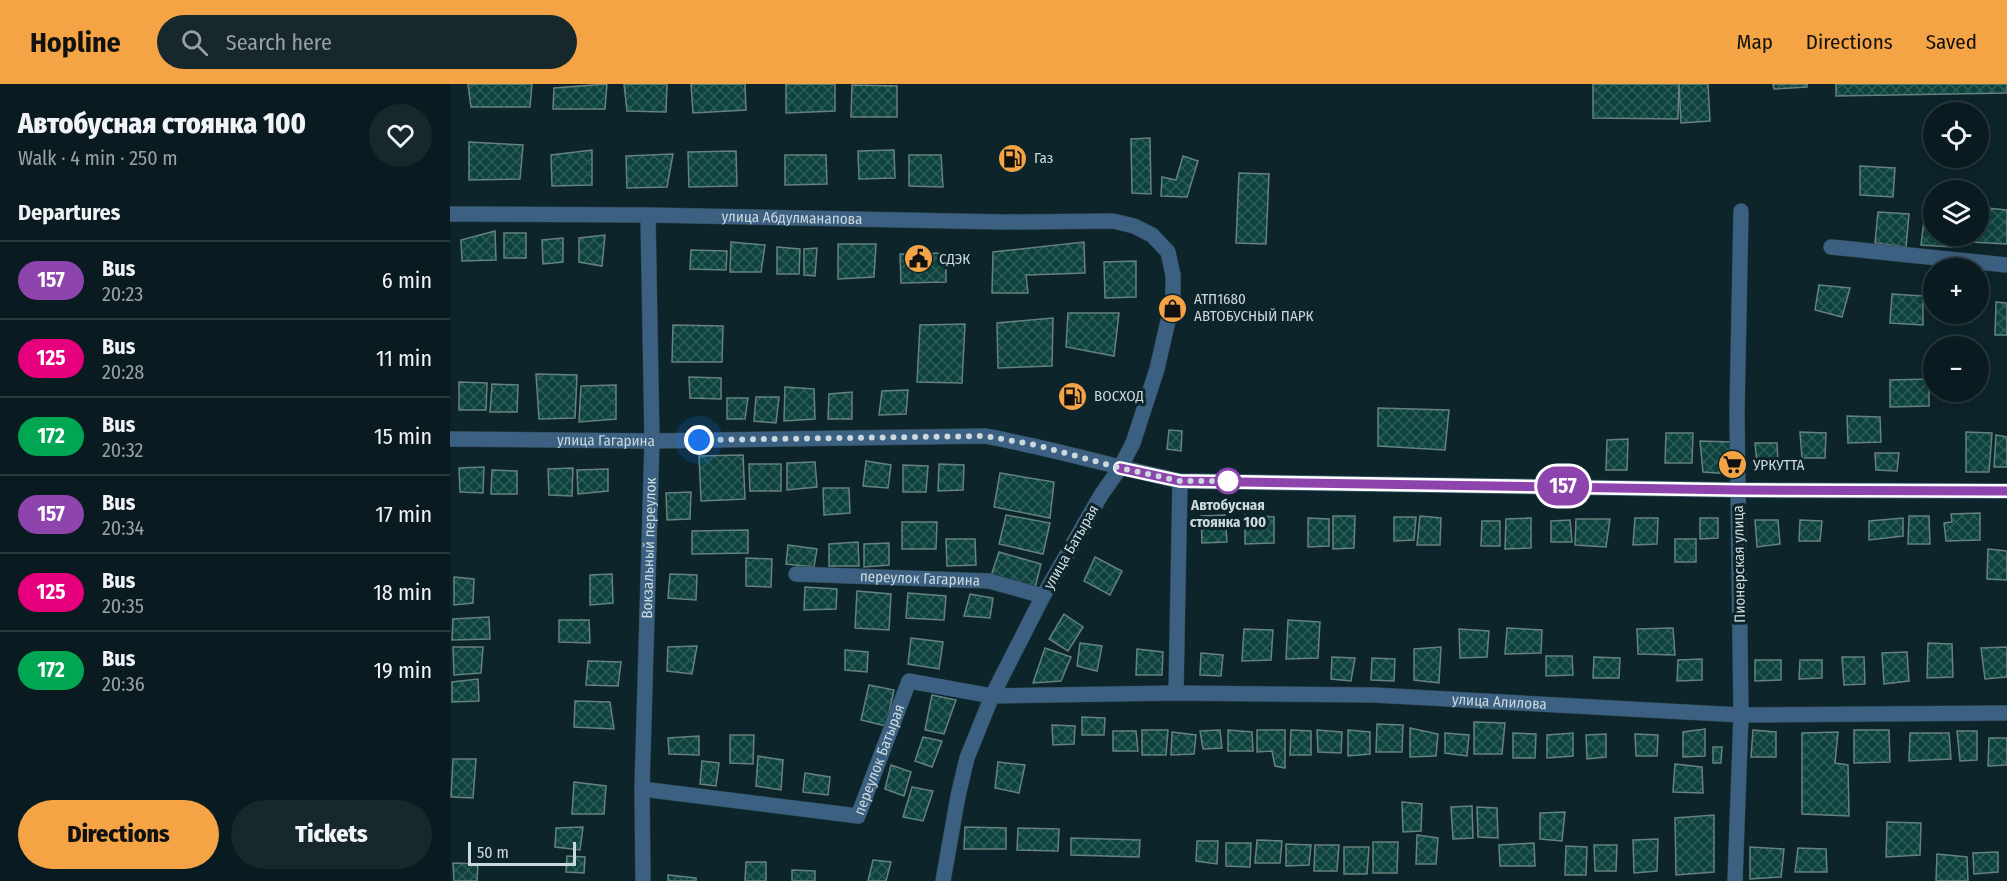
<!DOCTYPE html>
<meta charset="utf-8">
<style>
body{margin:0;font-family:"Fira Sans Condensed",sans-serif;background:#17282d;color:#f1f3f6;height:100vh;display:flex;flex-direction:column;font-size:22px;white-space:nowrap}
*{box-sizing:border-box;margin:0}
p{font-size:20px;color:#99a1a5}
.icon{flex:none;width:33px;height:33px;fill:none;stroke:currentColor;stroke-width:2;stroke-linecap:round;stroke-linejoin:round}
.map{position:relative;flex:1;overflow:hidden}
.sheet{display:flex;flex-direction:column;background:#091b20;width:450px}
.sheet>*{flex:none}
.badge{padding:0 12px;border-radius:20px;font-size:21px;line-height:39px}
.buttons{position:absolute;left:1473px;top:18px;display:grid;gap:12px}
.buttons a{display:grid;place-items:center;width:66px;height:66px;border-radius:50%;background:#091b20;box-shadow:0 3px 15px #0003,0 0 0 2px #29393e;font-size:30px}
.scale{position:absolute;left:18px;bottom:15px;width:108px;box-sizing:border-box;padding-left:6px;border:3px solid #cbd8dc;border-top:0;font-size:16px;line-height:21px;white-space:nowrap;color:#cbd8dc;-webkit-text-stroke:4px #0c242a;paint-order:stroke}
.you{position:absolute;width:30px;height:30px;margin:-15px;border:4px solid #fff;border-radius:50%;background:#1a73e8;box-shadow:0 0 0 9px #1a73e833}
.map>.badge{position:absolute;translate:-50% -50%;box-shadow:0 0 0 3px #fff}
h2{padding:0 18px;font-size:22px;line-height:54px}
.round{display:grid;place-items:center;flex:none;width:63px;height:63px;border-radius:32px;background:#17282d}
.summary{display:flex;align-items:center;justify-content:space-between;height:102px;padding:0 18px}
h1{font-size:28px;font-weight:800;line-height:45px}
.primary-button{display:flex;gap:12px;margin-top:auto;padding:12px 18px}
.primary-button a{flex:1;height:69px;border-radius:36px;background:#f4a444;color:#111;font-size:24px;font-weight:800;line-height:69px;text-align:center}
.primary-button a+a{background:#17282d;color:#f1f3f6}
ul{padding:0;list-style:none}
li{display:flex;align-items:center;gap:18px;height:78px;padding:0 18px;border-top:2px solid #29393e}
li div{flex:1}
li b{display:block;font-size:22px}
li em{font-style:normal}
li .badge{min-width:66px;font-weight:700;text-align:center}
header{display:flex;align-items:center;gap:36px;box-sizing:border-box;height:84px;padding:0 30px;background:#f4a444;color:#111}
header strong{font-size:28px}
nav{display:flex;gap:33px;margin-inline-start:auto;font-size:21px}
.search{width:420px;height:54px;background:#17282d;display:flex;align-items:center;gap:15px;box-sizing:border-box;padding:0 21px;border-radius:33px;color:#99a1a5;font-size:22px}
main{display:flex;flex:1;min-height:0}
.map>svg:first-child{display:block}
.building{fill:url(#building-cross-hatch);stroke:#66827e;stroke-width:1.5}
.lines{fill:none;stroke-linecap:round;stroke-linejoin:round}
.minor-casing{stroke:#2b4146;stroke-width:16}
.minor{stroke:#3c6081;stroke-width:15}
.line-casing{stroke:#fff;stroke-width:14}
.line{stroke:#8e44ad;stroke-width:9}
.walk{stroke:#cbd8dc;stroke-width:6;stroke-dasharray:0 10.8}
.stop-dot{fill:#fff;stroke:#8e44ad;stroke-width:3}
.labels{text-anchor:middle;dominant-baseline:central;stroke-width:6;stroke-linejoin:round;paint-order:stroke}
.poi-label{font-size:15px;fill:#cbd8dc;stroke:#0c242a;text-anchor:start}
.street-label{font-size:15px;fill:#cbd8dc;stroke:#0c242a}
.stop-label{font-size:15px;font-weight:bold;fill:#cbd8dc;stroke:#0c242a}
</style>
<header>
<strong>Hopline</strong>
<div class="search"><svg class="icon" aria-label="search" viewBox="0 0 24 24"><circle cx="10" cy="10" r="6"/><path d="M15 15l6 6"/></svg>Search here</div>
<nav><a>Map</a><a>Directions</a><a>Saved</a></nav>
</header>
<main>
<section class="sheet">
<div class="summary"><div><h1>Автобусная стоянка 100</h1><p>Walk · 4 min · 250 m</p></div><a class="round"><svg class="icon" aria-label="heart" viewBox="0 0 24 24"><path d="M12 20l-8-8c-3-5 5-10 8-4 3-6 11-1 8 4z"/></svg></a></div>
<h2>Departures</h2>
<ul>
<li><span class="badge" style="background:#8e44ad;color:#fff">157</span><div><b>Bus</b><p>20:23</p></div><em>6 min</em></li>
<li><span class="badge" style="background:#e6007e;color:#fff">125</span><div><b>Bus</b><p>20:28</p></div><em>11 min</em></li>
<li><span class="badge" style="background:#00a651;color:#fff">172</span><div><b>Bus</b><p>20:32</p></div><em>15 min</em></li>
<li><span class="badge" style="background:#8e44ad;color:#fff">157</span><div><b>Bus</b><p>20:34</p></div><em>17 min</em></li>
<li><span class="badge" style="background:#e6007e;color:#fff">125</span><div><b>Bus</b><p>20:35</p></div><em>18 min</em></li>
<li><span class="badge" style="background:#00a651;color:#fff">172</span><div><b>Bus</b><p>20:36</p></div><em>19 min</em></li>
</ul>
<div class="primary-button"><a>Directions</a><a>Tickets</a></div>
</section>
<div class="map">
<svg width="1557" height="797" viewBox="0 0 1557 797">
<defs>
<pattern id="building-cross-hatch" width="8" height="8" patternUnits="userSpaceOnUse" patternTransform="scale(1.5)"><rect width="8" height="8" fill="#0d423e"/><path d="M0 0l8 8M0 8l8-8" fill="none" stroke="#2f5d59"/></pattern>
</defs>
<rect width="100%" height="100%" fill="#0c242a"/>
<!-- building -->
<g class="building">
<polygon points="18,0 82,0 80,23 21,23"/>
<polygon points="157,0 155,25 103,25 104,4"/>
<polygon points="174,0 217,0 216,28 177,27"/>
<polygon points="241,0 295,0 296,26 243,29"/>
<polygon points="336,0 385,0 385,27 336,29"/>
<polygon points="1143,0 1229,0 1228,35 1143,34"/>
<polygon points="1229,0 1258,0 1260,37 1231,39"/>
<polygon points="1323,0 1357,0 1357,3 1324,5"/>
<polygon points="1386,0 1557,0 1557,9 1386,12"/>
<polygon points="402,1 447,2 447,33 401,33"/>
<polygon points="700,54 701,110 682,109 681,55"/>
<polygon points="19,58 73,61 70,95 19,96"/>
<polygon points="142,66 142,101 102,102 101,71"/>
<polygon points="444,66 445,94 409,95 408,67"/>
<polygon points="286,67 287,102 239,103 238,68"/>
<polygon points="223,70 217,103 177,104 176,72"/>
<polygon points="335,71 376,71 377,100 335,101"/>
<polygon points="459,71 491,71 493,103 459,102"/>
<polygon points="733,72 748,77 737,113 711,112 712,93 726,96"/>
<polygon points="1410,82 1445,84 1443,113 1410,111"/>
<polygon points="789,89 819,90 816,160 786,159"/>
<polygon points="1528,123 1557,126 1557,160 1521,158 1522,152 1528,152"/>
<polygon points="1428,128 1459,130 1456,163 1425,159"/>
<polygon points="1475,128 1484,129 1484,152 1503,152 1502,163 1471,161"/>
<polygon points="45,147 46,176 12,177 11,156"/>
<rect x="54" y="149" width="22" height="25"/>
<polygon points="155,151 152,182 129,178 129,154"/>
<polygon points="113,154 113,178 93,180 92,156"/>
<polygon points="281,158 315,161 311,188 280,188"/>
<polygon points="634,158 635,189 576,191 578,209 542,209 543,168"/>
<polygon points="388,160 426,160 424,193 388,195"/>
<polygon points="327,163 350,165 349,190 327,190"/>
<polygon points="367,164 365,192 354,191 354,165"/>
<polygon points="241,166 277,167 276,186 240,185"/>
<polygon points="496,169 496,198 451,199 450,170"/>
<polygon points="686,177 686,213 655,214 654,178"/>
<polygon points="1369,201 1400,204 1392,233 1365,226"/>
<polygon points="1442,210 1473,212 1473,241 1440,239"/>
<polygon points="1546,218 1557,219 1557,251 1545,251"/>
<polygon points="618,229 669,229 664,272 616,263"/>
<polygon points="1493,230 1522,230 1521,238 1492,236"/>
<polygon points="603,234 602,282 548,284 547,239"/>
<polygon points="515,240 512,299 467,298 470,241"/>
<polygon points="223,241 273,242 272,278 222,278"/>
<polygon points="86,290 127,291 125,334 89,335"/>
<polygon points="239,293 271,294 271,315 240,314"/>
<polygon points="1479,295 1479,322 1440,323 1440,296"/>
<polygon points="9,298 37,299 36,326 9,326"/>
<polygon points="42,300 68,301 67,328 40,328"/>
<polygon points="166,301 166,335 129,338 131,302"/>
<polygon points="335,303 364,305 365,335 334,337"/>
<polygon points="458,306 456,330 429,331 432,307"/>
<polygon points="402,308 402,335 378,335 379,310"/>
<polygon points="306,313 329,313 326,339 304,337"/>
<polygon points="277,314 298,314 295,335 277,335"/>
<polygon points="928,324 999,326 995,366 928,362"/>
<polygon points="1397,332 1430,333 1431,358 1398,359"/>
<polygon points="719,346 732,347 731,367 717,365"/>
<polygon points="1350,348 1376,349 1375,374 1352,374"/>
<polygon points="1516,348 1542,349 1539,388 1516,388"/>
<polygon points="1216,349 1243,349 1242,379 1215,379"/>
<polygon points="1546,351 1557,353 1557,383 1544,383"/>
<polygon points="1178,355 1177,386 1156,386 1157,356"/>
<polygon points="1250,357 1282,358 1281,390 1253,388"/>
<polygon points="1305,359 1327,359 1328,379 1307,380"/>
<polygon points="1425,369 1449,369 1447,387 1426,386"/>
<polygon points="293,371 295,415 251,417 249,372"/>
<polygon points="416,377 441,381 438,404 413,402"/>
<polygon points="365,378 367,403 337,406 337,379"/>
<polygon points="299,380 331,380 331,407 300,407"/>
<polygon points="489,380 514,381 513,406 488,407"/>
<polygon points="453,381 478,382 476,408 453,408"/>
<polygon points="34,383 33,409 10,408 9,384"/>
<polygon points="123,384 122,412 99,411 98,385"/>
<polygon points="158,385 158,407 128,410 127,386"/>
<polygon points="42,386 67,387 67,410 41,410"/>
<polygon points="550,389 604,398 600,434 544,423"/>
<polygon points="373,404 399,404 400,429 374,431"/>
<polygon points="241,408 240,435 217,436 216,409"/>
<polygon points="1530,429 1530,456 1496,457 1494,439 1502,438 1501,430"/>
<polygon points="556,431 600,439 593,470 549,460"/>
<polygon points="775,431 777,458 752,459 751,432"/>
<polygon points="795,431 824,433 824,459 795,460"/>
<polygon points="883,432 905,432 904,464 883,465"/>
<polygon points="970,432 991,434 990,461 967,461"/>
<polygon points="1459,432 1479,432 1480,460 1458,460"/>
<polygon points="944,433 966,433 964,456 944,457"/>
<polygon points="858,434 879,435 879,462 858,463"/>
<polygon points="1081,434 1081,464 1055,465 1056,435"/>
<polygon points="1185,434 1208,434 1207,460 1183,461"/>
<polygon points="1250,434 1268,434 1268,454 1250,455"/>
<polygon points="1453,434 1453,452 1419,456 1419,437"/>
<polygon points="1126,435 1160,435 1156,463 1125,461"/>
<polygon points="1120,436 1122,458 1101,458 1101,437"/>
<polygon points="1305,436 1328,436 1330,460 1307,463"/>
<polygon points="1350,436 1372,437 1370,457 1349,457"/>
<polygon points="1032,437 1050,437 1050,462 1031,462"/>
<polygon points="452,438 487,438 486,465 452,465"/>
<polygon points="298,446 298,469 242,470 242,447"/>
<polygon points="496,455 525,455 526,481 497,482"/>
<rect x="1225" y="455" width="21" height="23"/>
<polygon points="408,458 409,482 379,482 379,460"/>
<polygon points="439,459 439,481 414,483 414,460"/>
<polygon points="338,461 367,465 364,483 336,480"/>
<polygon points="1538,465 1557,467 1557,496 1537,495"/>
<polygon points="549,468 591,480 585,504 541,492"/>
<polygon points="645,473 672,487 660,511 634,497"/>
<polygon points="296,474 322,475 321,503 296,502"/>
<polygon points="162,490 163,519 140,521 140,491"/>
<polygon points="220,490 247,491 246,516 218,514"/>
<polygon points="4,493 24,495 23,519 4,521"/>
<polygon points="355,503 387,505 386,525 354,526"/>
<polygon points="407,507 441,510 439,546 405,544"/>
<polygon points="458,509 496,512 494,536 456,534"/>
<polygon points="520,510 543,514 540,534 514,532"/>
<polygon points="614,530 633,543 618,567 599,555"/>
<polygon points="39,533 40,555 2,556 3,535"/>
<polygon points="109,536 139,536 140,559 109,558"/>
<polygon points="838,536 870,538 868,574 836,575"/>
<polygon points="1057,544 1092,546 1091,569 1055,570"/>
<polygon points="1223,544 1225,571 1188,570 1187,545"/>
<polygon points="794,545 823,546 821,576 792,577"/>
<polygon points="1009,545 1039,547 1037,573 1010,574"/>
<polygon points="461,554 493,558 489,585 458,580"/>
<polygon points="630,559 652,562 647,587 627,582"/>
<polygon points="1478,559 1502,560 1503,593 1477,594"/>
<polygon points="247,562 242,590 217,587 218,563"/>
<polygon points="3,563 33,563 31,589 4,591"/>
<polygon points="991,563 989,599 964,596 964,565"/>
<polygon points="1557,563 1557,593 1535,595 1531,564"/>
<polygon points="595,564 621,573 611,597 583,599"/>
<polygon points="687,565 713,568 712,591 686,591"/>
<polygon points="395,566 418,568 417,588 395,586"/>
<polygon points="1457,568 1459,597 1434,600 1432,569"/>
<polygon points="751,569 773,571 771,592 750,591"/>
<polygon points="1096,572 1122,572 1123,591 1096,592"/>
<polygon points="882,573 905,574 901,597 881,595"/>
<polygon points="1144,573 1170,574 1169,594 1143,594"/>
<polygon points="1392,573 1414,573 1415,600 1394,601"/>
<polygon points="922,574 945,575 944,597 921,596"/>
<polygon points="1252,575 1252,596 1227,597 1228,576"/>
<polygon points="1305,576 1331,576 1331,596 1305,597"/>
<polygon points="1350,576 1372,576 1372,594 1349,595"/>
<polygon points="138,577 171,578 168,602 136,601"/>
<polygon points="28,595 29,617 2,618 2,598"/>
<polygon points="419,601 444,606 436,642 411,636"/>
<polygon points="482,611 506,616 494,650 475,646"/>
<polygon points="125,617 160,618 164,645 124,643"/>
<polygon points="632,633 655,634 654,651 632,651"/>
<polygon points="1024,638 1055,639 1052,670 1024,670"/>
<polygon points="927,640 953,641 952,668 926,668"/>
<polygon points="602,641 625,642 624,660 603,661"/>
<polygon points="960,644 988,650 986,672 960,673"/>
<polygon points="1255,645 1255,672 1233,673 1233,648"/>
<polygon points="692,646 718,646 716,671 692,671"/>
<polygon points="770,646 772,664 753,665 750,647"/>
<polygon points="778,646 802,648 803,667 778,667"/>
<polygon points="807,646 835,646 835,684 825,682 822,667 807,668"/>
<polygon points="841,646 861,647 861,671 840,671"/>
<polygon points="867,646 892,648 891,669 868,668"/>
<polygon points="898,646 920,648 920,670 898,672"/>
<polygon points="1303,646 1326,648 1326,673 1301,673"/>
<polygon points="1404,646 1439,646 1440,678 1404,679"/>
<polygon points="663,647 686,647 688,667 663,667"/>
<polygon points="1507,647 1527,647 1527,676 1510,677"/>
<polygon points="722,648 746,651 744,670 721,671"/>
<polygon points="1388,648 1385,679 1398,681 1399,732 1352,730 1352,649"/>
<polygon points="995,649 1019,651 1017,672 995,669"/>
<polygon points="1063,649 1086,650 1085,674 1063,674"/>
<polygon points="1123,649 1123,672 1097,674 1097,651"/>
<polygon points="1460,649 1499,649 1501,675 1459,677"/>
<polygon points="1156,650 1156,673 1137,675 1136,651"/>
<polygon points="1185,650 1208,651 1207,672 1186,672"/>
<polygon points="280,651 304,651 303,680 280,679"/>
<polygon points="249,652 249,671 219,670 218,654"/>
<polygon points="473,653 492,657 482,683 465,677"/>
<polygon points="1539,654 1557,654 1557,681 1538,682"/>
<polygon points="1263,663 1272,663 1271,679 1263,679"/>
<polygon points="308,672 333,676 331,706 306,702"/>
<polygon points="3,675 26,675 23,714 1,713"/>
<polygon points="252,677 269,679 266,702 250,700"/>
<polygon points="548,678 575,681 569,709 545,704"/>
<polygon points="1225,680 1252,683 1253,709 1223,708"/>
<polygon points="441,681 461,688 454,712 435,705"/>
<polygon points="355,689 380,693 378,711 353,708"/>
<polygon points="124,698 156,702 154,730 122,730"/>
<polygon points="462,703 483,707 473,737 453,733"/>
<polygon points="952,718 972,720 971,747 953,748"/>
<polygon points="1022,722 1023,754 1003,755 1001,723"/>
<polygon points="1027,723 1047,724 1048,754 1028,753"/>
<polygon points="1115,728 1112,757 1090,755 1090,729"/>
<polygon points="1264,731 1264,788 1226,791 1225,734"/>
<polygon points="1437,738 1471,739 1470,771 1436,773"/>
<polygon points="133,743 130,766 105,763 106,744"/>
<polygon points="515,743 556,744 556,765 514,765"/>
<polygon points="568,744 609,745 608,767 567,766"/>
<polygon points="967,751 988,754 986,780 966,780"/>
<polygon points="621,754 690,756 689,773 621,771"/>
<polygon points="1208,755 1207,787 1184,789 1183,756"/>
<polygon points="807,756 832,757 830,779 805,779"/>
<polygon points="747,757 768,757 767,780 746,777"/>
<polygon points="923,758 948,758 947,789 923,789"/>
<polygon points="776,759 801,759 800,783 776,782"/>
<polygon points="1084,759 1085,782 1050,782 1049,761"/>
<polygon points="836,760 861,761 859,781 836,782"/>
<polygon points="865,761 889,761 887,787 864,787"/>
<polygon points="1144,761 1167,761 1166,787 1145,787"/>
<polygon points="1116,762 1137,763 1136,791 1115,791"/>
<polygon points="894,763 919,763 917,790 894,790"/>
<polygon points="1300,763 1334,765 1331,793 1300,795"/>
<polygon points="1348,764 1376,765 1377,788 1345,788"/>
<polygon points="1548,768 1548,788 1524,790 1523,769"/>
<polygon points="1487,770 1517,773 1518,797 1486,797"/>
<polygon points="117,772 135,773 134,789 116,788"/>
<polygon points="423,776 441,778 436,797 418,797"/>
<polygon points="296,778 316,778 316,797 295,797"/>
<polygon points="3,779 28,780 27,797 4,797"/>
<polygon points="342,786 365,787 365,797 342,797"/>
<polygon points="218,791 246,794 246,797 218,797"/>
</g>
<g class="lines">
<defs>
<g id="minor">
<path id="s1" d="M0 130 198 131 554 138 663 137 684 142 702 151 718 168 723 191V215L707 285 683 359 670 384 651 411 593 512 542 612 517 674 508 712 493 797"/>
<polyline points="1381,163 1557,181"/>
<path id="s2" d="M0 355 202 357 535 352C601 364 665 383 730 397L1289 406 1557 407"/>
<path id="s3" d="M346 490 539 497 593 512"/>
<polyline points="726,609 730,397"/>
<path id="s4" d="M192 705 408 732 459 597 542 612 726 609 924 611 1291 631 1557 629"/>
<path id="s5" d="M193 797 192 705 202 357 198 131"/>
<polyline points="1285,797 1291,631 1287,329 1291,127"/>
</g>
</defs>
<!-- minor casing -->
<use href="#minor" class="minor-casing"/>
<!-- minor -->
<use href="#minor" class="minor"/>
</g>
<g class="lines">
<defs>
<polyline id="line" points="670,384 730,397 1289,406 1557,407"/>
</defs>
<!-- line casing -->
<use href="#line" class="line-casing"/>
<!-- line -->
<use href="#line" class="line"/>
<!-- walk -->
<polyline class="walk" points="249,356 535,352 586,361 670,384 730,397 778,397"/>
</g>
<!-- icons -->
<defs>
<symbol id="fuel-disc" viewBox="-11 -11 22 22"><circle r="9.5" fill="#f4a444" stroke="#0c242a"/><path d="M-5.5-6h7V0h2V4h1.3V-2.5L3-4.5l.8-.8L6-3V5H2.5V1h-1V6h-7ZM-4.2-4.7v3.2H.2V-4.7Z" fill="#111"/></symbol>
<symbol id="civic-disc" viewBox="-11 -11 22 22"><circle r="9.5" fill="#f4a444" stroke="#0c242a"/><path d="M-.6-6.5H3V-4.5H.6V-3L4-1V1h2V6H-6V1h2V-1L-.6-3ZM-1.2 2.5V6h2.4V2.5Z" fill="#111"/></symbol>
<symbol id="shop-disc" viewBox="-11 -11 22 22"><circle r="9.5" fill="#f4a444" stroke="#0c242a"/><path d="M-5-2.5h2.3a2.7 3.5 0 0 1 5.4 0H5L5.5 6h-11ZM-1.5-2.5h3a1.5 2.3 0 0 0-3 0Z" fill="#111"/></symbol>
<symbol id="supermarket-disc" viewBox="-11 -11 22 22"><circle r="9.5" fill="#f4a444" stroke="#0c242a"/><path d="M-6-5.5h2.5l.6 2H6L4.5 2H-2.5L-4.4-4H-6ZM-1.5 3.2a1.3 1.3 0 1 0 .1 0ZM3 3.2a1.3 1.3 0 1 0 .1 0Z" fill="#111"/></symbol>
</defs>
<g fill-rule="evenodd">
<use href="#fuel-disc" x="546" y="58" width="33" height="33"/>
<use href="#civic-disc" x="452" y="158" width="33" height="33"/>
<use href="#shop-disc" x="706" y="208" width="33" height="33"/>
<use href="#fuel-disc" x="606" y="296" width="33" height="33"/>
<use href="#supermarket-disc" x="1266" y="364" width="33" height="33"/>
</g>
<!-- markers -->
<circle class="stop-dot" cx="778" cy="397" r="12"/>
<g class="labels">
<!-- poi labels -->
<g class="poi-label">
<text x="584" y="74">Газ</text>
<text x="489" y="175">СДЭК</text>
<text x="744" y="215">АТП1680<tspan x="744" dy="17">АВТОБУСНЫЙ ПАРК</tspan></text>
<text x="644" y="312">ВОСХОД</text>
<text x="1303" y="381">УРКУТТА</text>
</g>
<!-- street labels -->
<g class="street-label">
<text stroke="none"><textPath href="#s1" startOffset="342">улица Абдулманапова</textPath></text>
<text stroke="none"><textPath href="#s2" startOffset="156">улица Гагарина</textPath></text>
<text transform="translate(621 463) rotate(-60)">улица Батырая</text>
<text stroke="none"><textPath href="#s5" startOffset="333">Вокзальный переулок</textPath></text>
<text transform="translate(1289 480) rotate(-91)">Пионерская улица</text>
<text stroke="none"><textPath href="#s3" startOffset="124">переулок Гагарина</textPath></text>
<text stroke="none"><textPath href="#s4" startOffset="954">улица Алилова</textPath></text>
<text stroke="none"><textPath href="#s4" startOffset="278">переулок Батырая</textPath></text>
</g>
<!-- stop labels -->
<g class="stop-label">
<text x="778" y="421">Автобусная<tspan x="778" dy="17">стоянка 100</tspan></text>
</g>
</g>
</svg>
<div class="buttons">
<a><svg class="icon" aria-label="locate" viewBox="0 0 24 24"><circle cx="12" cy="12" r="6"/><path d="M12 2v4M12 18v4M2 12h4M18 12h4"/></svg></a>
<a><svg class="icon" aria-label="layers" viewBox="0 0 24 24"><path d="M12 4l9 5-9 5-9-5zM3 14l9 5 9-5"/></svg></a>
<a>+</a>
<a>−</a>
</div>
<div class="scale">50 m</div>
<div class="you" style="left:249px;top:356px"></div>
<b class="badge" style="left:1113px;top:402px;background:#8e44ad;color:#fff">157</b>
</div>
</main>
